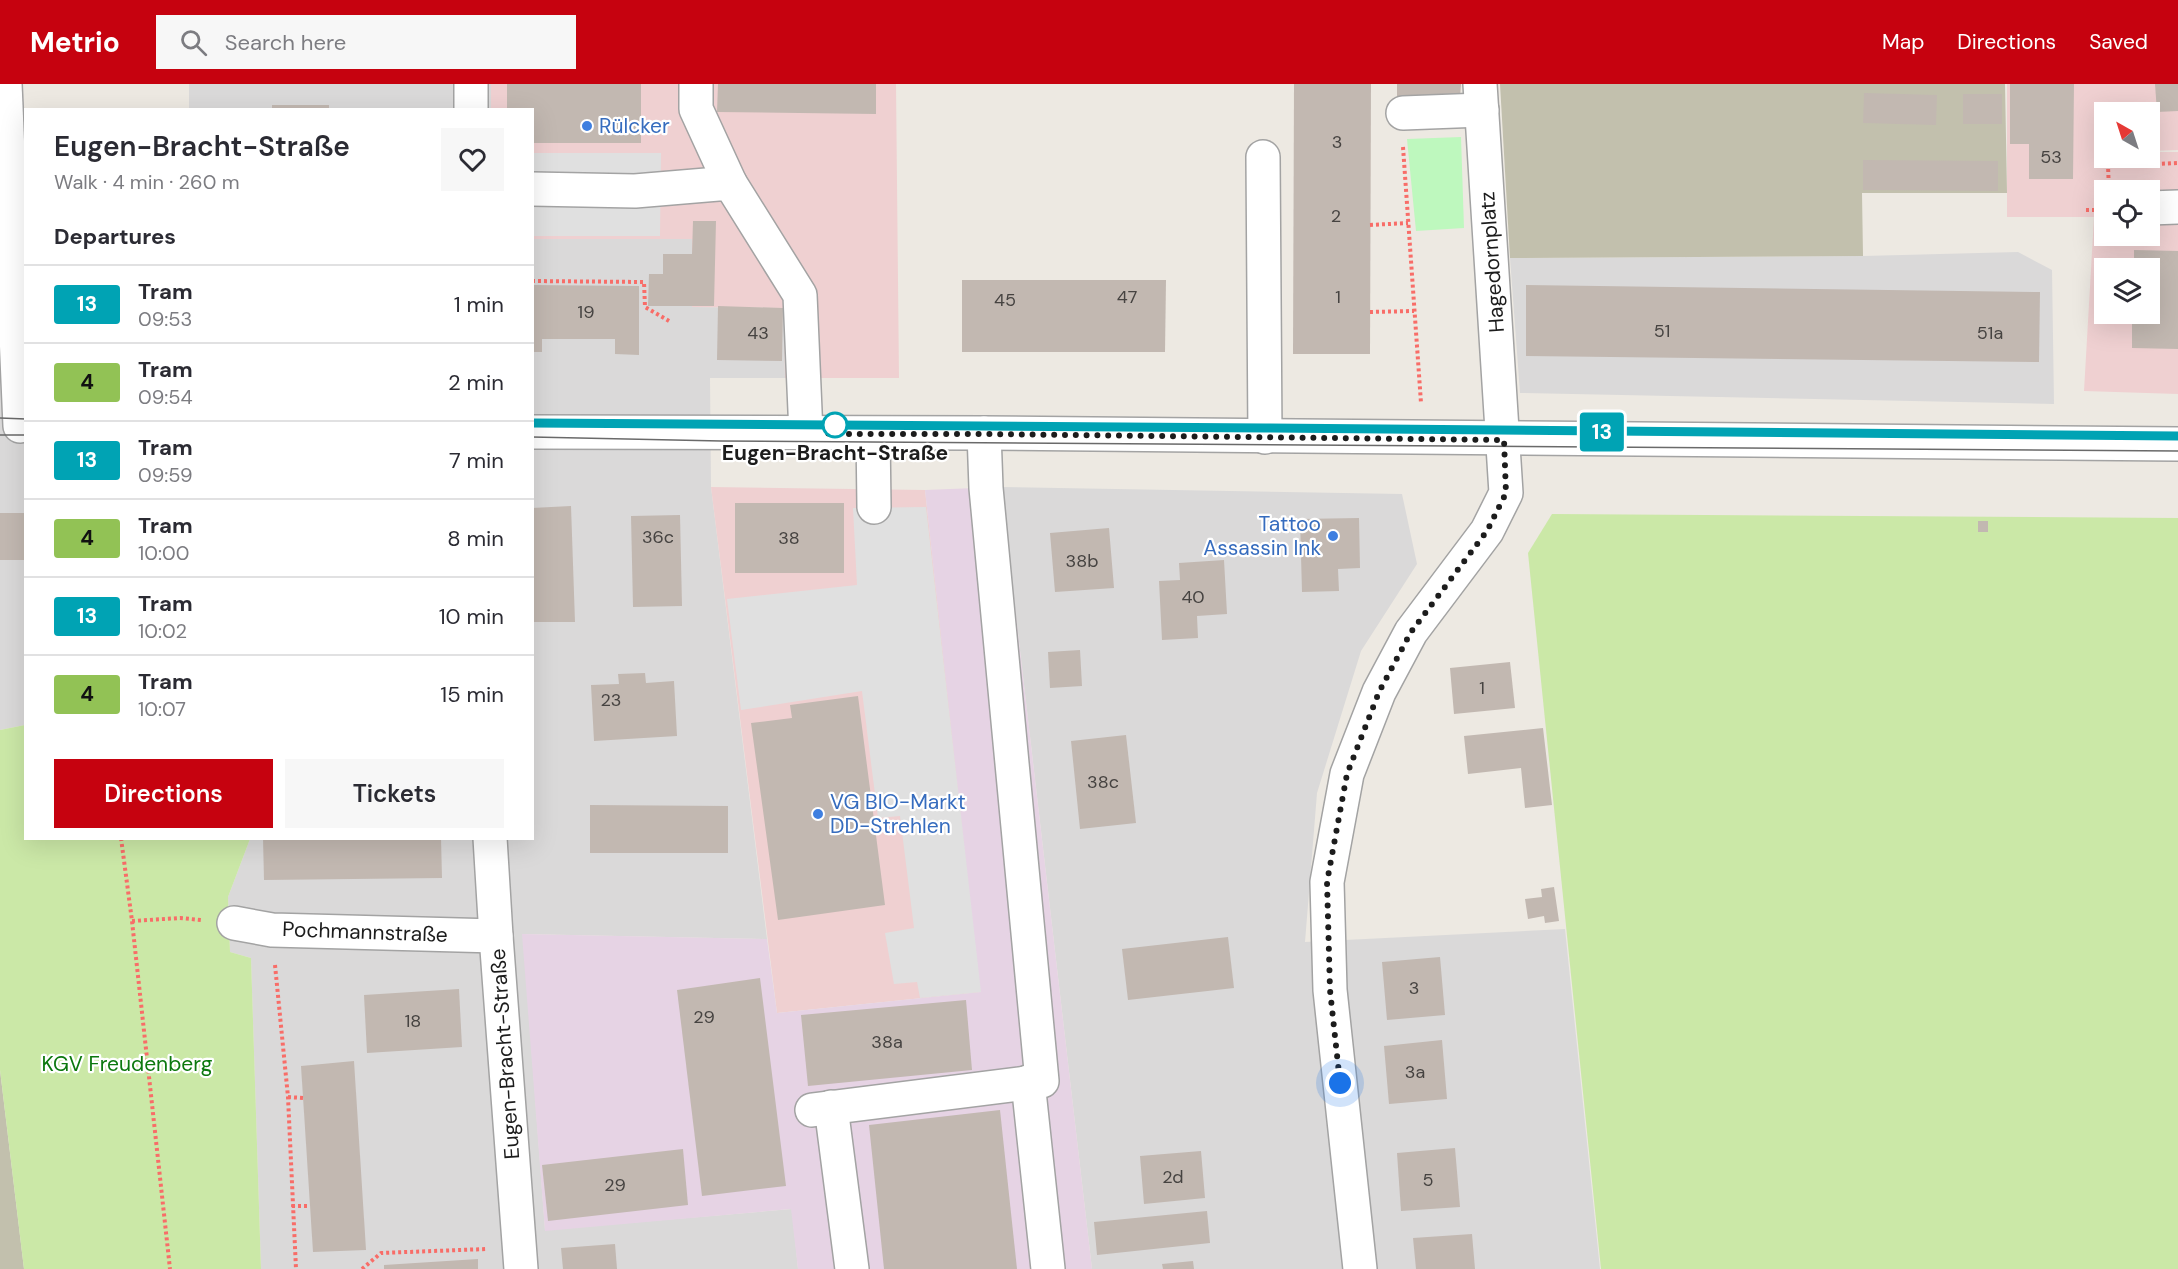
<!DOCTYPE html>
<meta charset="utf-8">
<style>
body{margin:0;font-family:"DM Sans",sans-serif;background:#f7f7f7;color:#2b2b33;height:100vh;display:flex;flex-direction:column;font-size:22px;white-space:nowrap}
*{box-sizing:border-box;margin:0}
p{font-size:20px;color:#7c7c81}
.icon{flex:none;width:33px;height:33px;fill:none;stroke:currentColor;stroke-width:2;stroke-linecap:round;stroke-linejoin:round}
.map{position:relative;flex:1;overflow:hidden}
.side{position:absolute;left:24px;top:24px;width:510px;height:732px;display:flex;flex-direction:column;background:#fff;border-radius:0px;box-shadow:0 6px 24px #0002}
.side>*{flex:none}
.badge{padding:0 12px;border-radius:4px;font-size:21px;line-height:39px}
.needle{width:39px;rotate:321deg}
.buttons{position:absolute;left:2094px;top:18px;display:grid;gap:12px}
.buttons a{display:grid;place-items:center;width:66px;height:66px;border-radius:0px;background:#fff;box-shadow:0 6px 24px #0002;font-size:30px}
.you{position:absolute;width:30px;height:30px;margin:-15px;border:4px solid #fff;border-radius:50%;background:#1a73e8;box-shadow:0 0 0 9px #1a73e833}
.map>.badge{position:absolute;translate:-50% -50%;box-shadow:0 0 0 3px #fff}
h2{padding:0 30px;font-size:22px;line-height:54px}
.round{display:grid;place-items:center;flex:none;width:63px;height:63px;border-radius:0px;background:#f7f7f7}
.summary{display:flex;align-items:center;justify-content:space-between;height:102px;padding:0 30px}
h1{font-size:28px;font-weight:600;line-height:45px}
.cta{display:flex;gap:12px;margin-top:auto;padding:12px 30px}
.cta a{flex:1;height:69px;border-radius:0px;background:#c6020f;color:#fff;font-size:24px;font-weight:600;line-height:69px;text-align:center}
.cta a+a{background:#f7f7f7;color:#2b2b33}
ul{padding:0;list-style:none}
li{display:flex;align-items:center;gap:18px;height:78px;padding:0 30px;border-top:2px solid #e1e1e2}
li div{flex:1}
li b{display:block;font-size:22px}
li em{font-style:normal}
li .badge{min-width:66px;font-weight:700;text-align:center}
header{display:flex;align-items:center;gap:36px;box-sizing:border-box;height:84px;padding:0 30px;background:#c6020f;color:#fff}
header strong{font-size:28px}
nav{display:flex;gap:33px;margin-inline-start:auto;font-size:21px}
.search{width:420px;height:54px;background:#f7f7f7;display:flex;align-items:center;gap:15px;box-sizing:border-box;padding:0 21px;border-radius:0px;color:#7c7c81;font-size:22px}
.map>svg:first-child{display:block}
.residential{fill:#dad9d9}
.commercial{fill:#efd0d1;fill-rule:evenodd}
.industrial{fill:#e6d3e4}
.construction{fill:#c2c0ad}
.grass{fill:#cbe8a7}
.park{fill:#bef8be}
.parking{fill:#e0e0e0}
.building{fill:#c2b8b1}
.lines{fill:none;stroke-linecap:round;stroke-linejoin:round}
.minor-casing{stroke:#a3a3a3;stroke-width:36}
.path{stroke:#f86d68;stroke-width:4;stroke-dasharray:3 3;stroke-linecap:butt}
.minor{stroke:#fff;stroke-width:33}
.tram{stroke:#6a6a6a;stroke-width:1.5}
.line-casing{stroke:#fff;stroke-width:14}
.line{stroke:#00a3b4;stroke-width:9}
.walk{stroke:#1c1c1c;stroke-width:6;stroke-dasharray:0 10.8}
.shop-dot{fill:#3f7fe0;stroke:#fff;stroke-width:2}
.stop-dot{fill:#fff;stroke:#00a3b4;stroke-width:3}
.labels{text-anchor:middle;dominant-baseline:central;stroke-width:4.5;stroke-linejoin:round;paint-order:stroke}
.number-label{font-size:18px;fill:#464341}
.shop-label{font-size:21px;fill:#366cbe;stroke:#fff;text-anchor:start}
.street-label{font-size:21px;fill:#1c1c1c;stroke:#fff}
.stop-label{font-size:21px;font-weight:bold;fill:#1c1c1c;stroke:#fff}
.park-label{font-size:21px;fill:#0c780e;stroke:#fff}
</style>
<header>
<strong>Metrio</strong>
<div class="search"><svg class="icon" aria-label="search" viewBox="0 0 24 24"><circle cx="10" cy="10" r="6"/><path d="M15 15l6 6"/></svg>Search here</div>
<nav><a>Map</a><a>Directions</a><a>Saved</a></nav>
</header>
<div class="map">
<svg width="2178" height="1185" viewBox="0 0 2178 1185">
<rect width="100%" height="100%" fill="#ede9e2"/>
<!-- residential -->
<g class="residential">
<rect x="189" y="0" width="302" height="25"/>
<polygon points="533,155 692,155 692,223 784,224 785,294 710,294 711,403 767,855 523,850 545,1146 792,1125 798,1185 261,1185 251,874 230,868 228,813 250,755 532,754"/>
<polygon points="2018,168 2052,186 2054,320 1520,309 1510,174 1863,172"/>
<polygon points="0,285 25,285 25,641 0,646"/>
<polygon points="1001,403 1402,410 1417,480 1361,567 1317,709 1305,858 1565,845 1600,1185 1092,1185"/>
</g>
<!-- commercial -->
<g class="commercial">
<polygon points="491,0 896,0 899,294 785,294 784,224 692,223 692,155 533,155 532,26 491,26"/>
<path d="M2007 0H2178V66L2150 67V28H2104V74H2150V68H2178V310L2084 307 2094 133H2007ZM2104 106H2150V152H2104ZM2104 184H2150V230H2104Z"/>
<polygon points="711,403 925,406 981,908 777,929"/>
</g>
<!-- industrial -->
<polygon class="industrial" points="1001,403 1092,1185 798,1185 791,1125 545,1147 522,850 767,855 777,929 980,908 925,406"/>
<!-- construction -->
<g class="construction">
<polygon points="1500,0 2005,0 2007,109 1862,109 1863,172 1510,174"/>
<polygon points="0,986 24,1185 0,1185"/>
</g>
<!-- grass -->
<g class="grass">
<polygon points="1552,430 2178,434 2178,1185 1601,1185 1528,469"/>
<polygon points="25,641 26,754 250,755 228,813 230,868 251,874 261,1185 24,1185 0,986 0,646"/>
</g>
<!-- park -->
<polygon class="park" points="1461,53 1464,144 1416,147 1407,55"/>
<!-- parking -->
<g class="parking">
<polygon points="532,69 661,69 660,152 533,152"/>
<polygon points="926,423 981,908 920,914 917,898 894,900 885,849 914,844 900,732 878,734 862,607 741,626 727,515 857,501 853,424"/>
</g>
<!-- building -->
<g class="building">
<polygon points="507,0 641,0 641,59 532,59 532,26 507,26"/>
<polygon points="718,0 876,0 876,30 717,28"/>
<polygon points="1294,0 1371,0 1370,270 1293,270"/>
<polygon points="1397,0 1461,0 1460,14 1397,13"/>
<polygon points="2010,0 2074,0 2073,95 2029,95 2029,60 2010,60"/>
<polygon points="2155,0 2178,0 2178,27 2157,28"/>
<polygon points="1864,9 1937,11 1936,41 1863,39"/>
<rect x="1963" y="10" width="39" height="30"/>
<rect x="272" y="21" width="57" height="5"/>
<polygon points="1863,76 1998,77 1998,107 1863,106"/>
<polygon points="693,137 716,137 714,222 648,222 649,190 663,190 663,170 692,170"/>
<polygon points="2134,166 2178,167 2178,265 2132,264 2132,230 2150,230 2150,184 2134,184"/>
<polygon points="962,196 1166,196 1165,268 962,268"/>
<polygon points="532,201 639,202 639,271 615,270 615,255 542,255 542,268 532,268"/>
<polygon points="1526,201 2040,208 2039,278 1526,272"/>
<polygon points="718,222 783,224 782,277 717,276"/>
<rect x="735" y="419" width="109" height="70"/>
<polygon points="571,422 575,538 532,538 532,424"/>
<rect x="0" y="429" width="26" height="47"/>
<polygon points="680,431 682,522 633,523 631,432"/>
<polygon points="1359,434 1360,484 1338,485 1339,507 1302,508 1300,435"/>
<rect x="1978" y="437" width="10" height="11"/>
<polygon points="1109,444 1114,504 1055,508 1050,449"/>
<polygon points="1224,476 1227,530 1197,532 1198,554 1162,556 1159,497 1180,496 1179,479"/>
<polygon points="1080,566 1082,602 1050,604 1048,568"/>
<polygon points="1510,578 1515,624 1454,630 1450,584"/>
<polygon points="645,589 646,599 674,597 677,652 594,657 591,601 619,600 618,590"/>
<polygon points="858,612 885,821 778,836 751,639 792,634 790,621"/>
<polygon points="1543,644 1552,721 1525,724 1521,684 1468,690 1464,652"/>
<polygon points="1126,651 1136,739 1080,745 1071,657"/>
<polygon points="590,721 728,722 728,769 590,769"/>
<polygon points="263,754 441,754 442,794 264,796"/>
<polygon points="1554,803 1559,837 1545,839 1544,832 1528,835 1525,815 1542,813 1541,805"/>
<polygon points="1228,853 1234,904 1128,916 1122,865"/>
<polygon points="1440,873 1445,931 1387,936 1382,878"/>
<polygon points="760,894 786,1102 702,1112 677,906"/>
<polygon points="459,905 462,963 367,969 364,911"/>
<polygon points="966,916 972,986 808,1002 801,931"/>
<polygon points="1442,956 1447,1015 1389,1020 1384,962"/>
<polygon points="354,977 366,1166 313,1168 301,982"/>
<polygon points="1000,1026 1017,1185 884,1185 869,1041"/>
<polygon points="1455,1064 1460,1123 1401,1127 1397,1069"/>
<polygon points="683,1065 688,1121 548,1137 542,1081"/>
<polygon points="1201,1067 1205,1114 1144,1120 1140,1072"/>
<polygon points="1207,1127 1210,1159 1097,1171 1094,1138"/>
<polygon points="1472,1150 1475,1185 1416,1185 1413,1154"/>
<polygon points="615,1160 617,1185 563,1185 561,1164"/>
<polygon points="478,1175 478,1185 384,1185 384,1181"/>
<polygon points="1193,1177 1194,1185 1163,1185 1162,1180"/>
</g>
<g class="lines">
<defs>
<g id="minor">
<polyline points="5,0 20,342"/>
<polyline points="696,0 696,25 730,99"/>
<polyline points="471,26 471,0"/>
<polyline points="1403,29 1482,26"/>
<polyline points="1263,73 1265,353"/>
<polyline points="532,105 635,107 730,99 800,211 806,350"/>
<polyline points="2150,124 2178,123"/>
<polyline points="532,348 984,349 2178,360"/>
<polyline points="873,350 874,423"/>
<polyline points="490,754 496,852 521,1185"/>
<polyline points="234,839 272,846 496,852"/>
<polyline points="1028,998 1048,1185"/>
<polyline points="831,1023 852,1185"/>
<polyline points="812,1026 1042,997 986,404 984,349"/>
<polyline points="1360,1185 1330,906 1327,798 1347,690 1379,608 1411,548 1487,447 1506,409 1480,0"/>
</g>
</defs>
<!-- minor casing -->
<use href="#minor" class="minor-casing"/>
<!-- path -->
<g class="path">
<polyline points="1403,63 1421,319"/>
<polyline points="2109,106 2108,82 2178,79"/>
<polyline points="2086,126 2104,126"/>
<polyline points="1370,141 1408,139"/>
<polyline points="532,197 644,198 645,223 669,237"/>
<polyline points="1370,228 1414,227"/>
<polyline points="121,754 132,837 170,1185"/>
<polyline points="132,837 180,834 201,836"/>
<polyline points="275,881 288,1013 296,1185"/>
<polyline points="288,1013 303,1014"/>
<polyline points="292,1122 310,1122"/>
<polyline points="362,1185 381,1169 486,1165"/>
</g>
<!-- minor -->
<use href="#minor" class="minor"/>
<!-- tram -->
<g class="tram">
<polyline points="0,334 26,335"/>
<polyline points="532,339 2178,352"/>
<polyline points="0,351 26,351"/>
<polyline points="532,353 721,357 2178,367"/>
</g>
</g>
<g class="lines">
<defs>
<polyline id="line" points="532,339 1265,344 2178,352"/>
</defs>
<!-- line casing -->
<use href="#line" class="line-casing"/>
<!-- line -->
<use href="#line" class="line"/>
<!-- walk -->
<polyline class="walk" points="835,341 828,350 984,350 1504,356 1506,409 1487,447 1411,548 1379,608 1347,690 1327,798 1330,906 1340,999"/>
</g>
<!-- markers -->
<g class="shop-dot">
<circle cx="587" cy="42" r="6"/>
<circle cx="1333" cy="452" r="6"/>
<circle cx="818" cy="730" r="6"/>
</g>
<circle class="stop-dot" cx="835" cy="341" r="12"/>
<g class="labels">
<!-- number labels -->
<g class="number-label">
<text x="1337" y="58">3</text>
<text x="2051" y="73">53</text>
<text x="1336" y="132">2</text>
<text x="1127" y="213">47</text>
<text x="1338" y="213">1</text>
<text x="1005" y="216">45</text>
<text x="586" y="228">19</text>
<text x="1662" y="247">51</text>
<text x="758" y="249">43</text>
<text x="1990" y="249">51a</text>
<text x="658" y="453">36c</text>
<text x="789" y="454">38</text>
<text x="1082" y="477">38b</text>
<text x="1193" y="513">40</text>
<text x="1482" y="604">1</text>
<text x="611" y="616">23</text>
<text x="1103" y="698">38c</text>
<text x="1414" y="904">3</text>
<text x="704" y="933">29</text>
<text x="413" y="937">18</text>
<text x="887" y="958">38a</text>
<text x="1415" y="988">3a</text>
<text x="1173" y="1093">2d</text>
<text x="1428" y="1096">5</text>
<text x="615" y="1101">29</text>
</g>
<!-- shop labels -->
<g class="shop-label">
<text x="599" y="42">Rülcker</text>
<text x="1321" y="440" text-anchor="end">Tattoo<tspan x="1321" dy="24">Assassin Ink</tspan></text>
<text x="830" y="718">VG BIO-Markt<tspan x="830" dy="24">DD-Strehlen</tspan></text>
</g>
<!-- street labels -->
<g class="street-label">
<text transform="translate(1492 178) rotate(-94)">Hagedornplatz</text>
<text transform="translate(365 848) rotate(2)">Pochmannstraße</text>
<text transform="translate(505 970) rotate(-94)">Eugen-Bracht-Straße</text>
</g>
<!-- stop labels -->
<g class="stop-label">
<text x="835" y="369">Eugen-Bracht-Straße</text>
</g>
<!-- park labels -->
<g class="park-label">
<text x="127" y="980">KGV Freudenberg</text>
</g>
</g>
</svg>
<div class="buttons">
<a><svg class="needle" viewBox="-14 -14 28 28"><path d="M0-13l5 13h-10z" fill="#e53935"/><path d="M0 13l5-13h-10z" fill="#7c7c81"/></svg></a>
<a><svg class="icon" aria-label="locate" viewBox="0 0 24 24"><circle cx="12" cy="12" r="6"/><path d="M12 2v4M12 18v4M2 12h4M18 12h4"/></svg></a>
<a><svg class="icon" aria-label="layers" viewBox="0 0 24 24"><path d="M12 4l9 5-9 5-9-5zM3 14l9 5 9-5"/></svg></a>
</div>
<div class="you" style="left:1340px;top:999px"></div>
<b class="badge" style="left:1602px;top:348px;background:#00a3b4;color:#fff">13</b>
<section class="side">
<div class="summary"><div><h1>Eugen-Bracht-Straße</h1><p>Walk · 4 min · 260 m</p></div><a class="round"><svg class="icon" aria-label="heart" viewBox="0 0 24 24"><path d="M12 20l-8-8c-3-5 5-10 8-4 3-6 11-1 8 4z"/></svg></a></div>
<h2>Departures</h2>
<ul>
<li><span class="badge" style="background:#00a3b4;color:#fff">13</span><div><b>Tram</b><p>09:53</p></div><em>1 min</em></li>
<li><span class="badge" style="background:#92c255;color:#111">4</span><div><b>Tram</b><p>09:54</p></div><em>2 min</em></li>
<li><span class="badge" style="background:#00a3b4;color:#fff">13</span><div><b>Tram</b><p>09:59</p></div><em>7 min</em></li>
<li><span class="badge" style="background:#92c255;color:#111">4</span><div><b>Tram</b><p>10:00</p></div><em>8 min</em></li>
<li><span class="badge" style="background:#00a3b4;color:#fff">13</span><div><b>Tram</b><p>10:02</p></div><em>10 min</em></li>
<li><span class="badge" style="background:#92c255;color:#111">4</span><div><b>Tram</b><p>10:07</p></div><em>15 min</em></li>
</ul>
<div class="cta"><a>Directions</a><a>Tickets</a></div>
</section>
</div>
